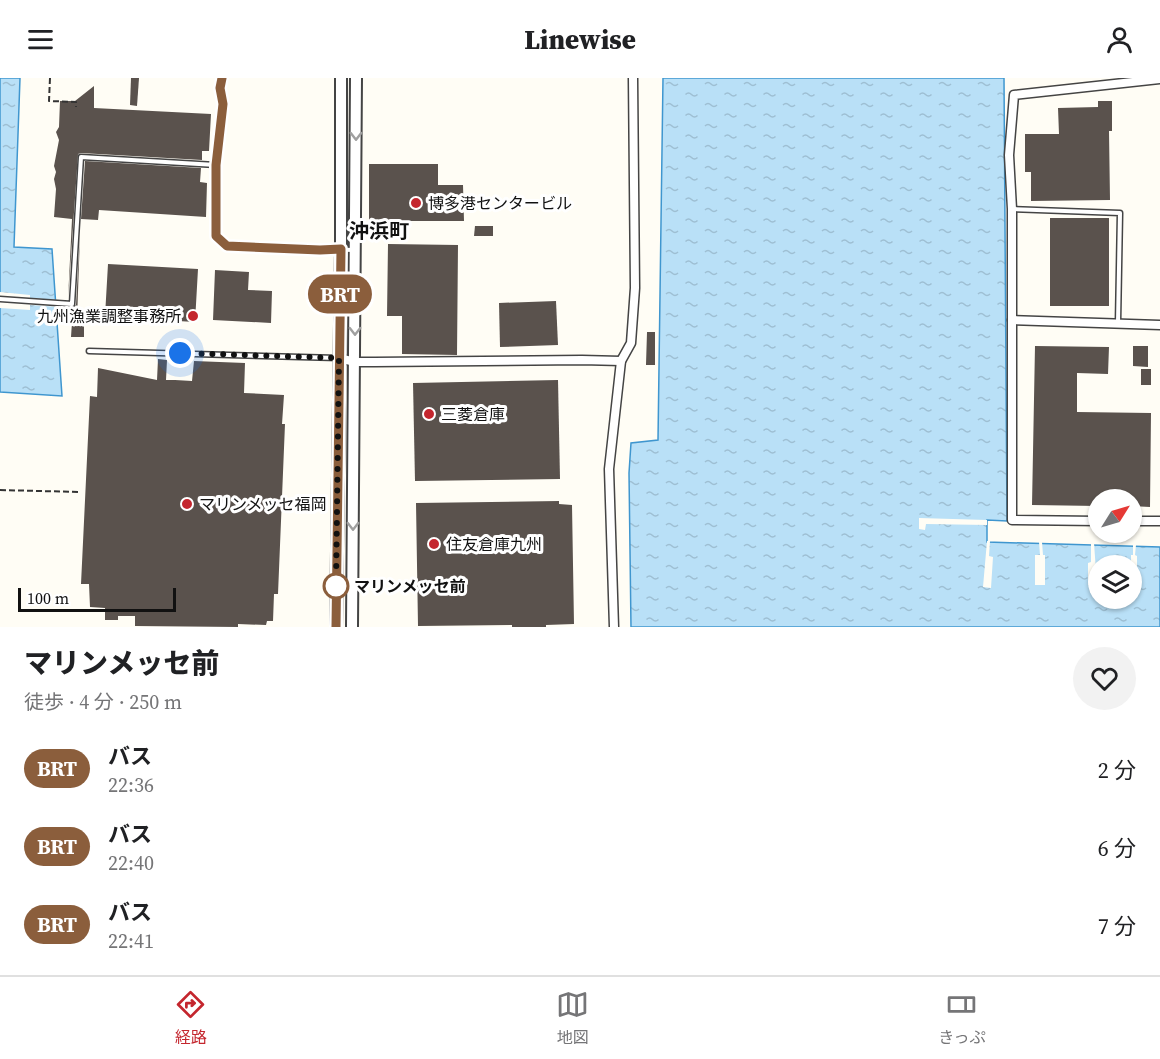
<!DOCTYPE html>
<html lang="ja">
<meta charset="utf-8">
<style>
body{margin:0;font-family:"Source Serif 4","Noto Sans JP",serif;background:#f2f2f2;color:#202124;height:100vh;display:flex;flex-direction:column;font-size:22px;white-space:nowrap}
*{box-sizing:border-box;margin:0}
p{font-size:20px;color:#757577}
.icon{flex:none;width:33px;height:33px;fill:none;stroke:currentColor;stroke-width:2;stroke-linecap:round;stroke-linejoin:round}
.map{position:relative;height:549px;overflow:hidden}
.drawer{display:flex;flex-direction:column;background:#fff;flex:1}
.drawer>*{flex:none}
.badge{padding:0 12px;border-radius:20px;font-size:21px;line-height:39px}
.needle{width:39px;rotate:53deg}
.controls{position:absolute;left:1088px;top:411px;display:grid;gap:12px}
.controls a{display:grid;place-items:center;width:54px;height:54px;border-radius:50%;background:#fff;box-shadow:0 2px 4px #0004;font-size:30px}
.scale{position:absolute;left:18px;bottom:15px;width:158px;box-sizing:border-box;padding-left:6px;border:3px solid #111;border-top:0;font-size:16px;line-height:21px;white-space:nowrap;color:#111;-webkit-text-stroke:4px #fff;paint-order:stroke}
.you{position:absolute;width:30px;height:30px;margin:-15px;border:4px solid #fff;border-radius:50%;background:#1a73e8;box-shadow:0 0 0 9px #1a73e833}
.map>.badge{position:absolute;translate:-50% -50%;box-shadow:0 0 0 3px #fff}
.round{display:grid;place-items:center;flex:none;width:63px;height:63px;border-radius:32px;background:#f2f2f2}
.summary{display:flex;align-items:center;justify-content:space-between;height:102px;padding:0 24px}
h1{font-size:28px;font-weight:800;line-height:45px}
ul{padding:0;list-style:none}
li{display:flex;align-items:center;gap:18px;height:78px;padding:0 24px}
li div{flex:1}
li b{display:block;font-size:22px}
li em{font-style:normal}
li .badge{min-width:66px;font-weight:700;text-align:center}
header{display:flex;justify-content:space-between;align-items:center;height:78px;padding:0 24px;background:#fff;font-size:27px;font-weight:800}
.dock{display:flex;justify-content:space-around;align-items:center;height:84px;border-top:2px solid #e0e0e0;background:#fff;font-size:16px;color:#757577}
.dock a{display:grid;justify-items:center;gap:3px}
.dock .current{color:#c4262e}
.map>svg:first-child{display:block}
.water{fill:url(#water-ripples);stroke:#3f96cf;stroke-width:1.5;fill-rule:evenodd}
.pier{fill:#fffdf5}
.building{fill:#5a524d}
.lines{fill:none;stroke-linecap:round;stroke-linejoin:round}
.service-casing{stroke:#444;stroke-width:7}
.minor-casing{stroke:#444;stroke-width:11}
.tertiary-casing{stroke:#444;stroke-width:14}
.path{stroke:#333;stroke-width:2;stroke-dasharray:6 3;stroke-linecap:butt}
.service{stroke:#fff;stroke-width:4}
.minor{stroke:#fff;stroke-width:8}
.tertiary{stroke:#fff;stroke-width:10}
.oneway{stroke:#a0a0a0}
.line-casing{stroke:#fff;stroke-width:14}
.line{stroke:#8b5e3c;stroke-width:9}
.walk{stroke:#111;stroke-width:6;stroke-dasharray:0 10.8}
.poi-dot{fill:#c4262e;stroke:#fff;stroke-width:2}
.stop-dot{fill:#fff;stroke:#8b5e3c;stroke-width:3}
.labels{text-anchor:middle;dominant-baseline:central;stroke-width:6;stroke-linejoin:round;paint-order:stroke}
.poi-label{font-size:16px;fill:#111;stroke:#fff;text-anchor:start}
.stop-label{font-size:16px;font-weight:bold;fill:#111;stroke:#fff;text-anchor:start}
.quarter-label{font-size:20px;font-weight:bold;fill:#111;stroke:#fff}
</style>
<header><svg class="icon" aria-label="menu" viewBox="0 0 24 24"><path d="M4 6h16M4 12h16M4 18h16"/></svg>Linewise<svg class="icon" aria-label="person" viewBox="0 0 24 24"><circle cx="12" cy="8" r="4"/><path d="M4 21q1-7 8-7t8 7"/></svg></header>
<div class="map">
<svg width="1160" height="549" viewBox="0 0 1160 549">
<defs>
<pattern id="water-ripples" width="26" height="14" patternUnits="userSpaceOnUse" patternTransform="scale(1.5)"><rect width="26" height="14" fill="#b9e0f7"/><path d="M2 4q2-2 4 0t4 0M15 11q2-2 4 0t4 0" fill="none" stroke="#9ebfd3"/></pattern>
</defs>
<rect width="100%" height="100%" fill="#fffdf5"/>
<!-- water -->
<g class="water">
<polygon points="0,0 20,0 14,169 52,171 62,318 0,314"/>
<path d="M663 0H1004L1007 443 987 442V464L1160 469V549H631L629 395 631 365 658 362ZM1098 488H1131V520H1098Z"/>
</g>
<!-- pier -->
<g class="pier">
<polygon points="0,214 30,217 30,220 59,222 59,229 30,227 30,232 0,230"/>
<polygon points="919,440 987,442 987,447 926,446 925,452 919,451"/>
<polygon points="987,463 990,463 989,478 993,479 991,510 983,509"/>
<polygon points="1039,464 1042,464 1043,477 1045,477 1045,507 1035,507 1035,477 1040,477"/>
<polygon points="1091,465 1094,465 1097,507 1088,507 1088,485 1091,484"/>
<polygon points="1133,467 1136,467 1135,477 1137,478 1137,500 1131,500 1131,477 1133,477"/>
</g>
<!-- building -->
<g class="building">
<polygon points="131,0 139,0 137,28 130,27"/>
<polygon points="94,8 94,30 211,36 209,73 202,73 202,82 81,75 78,76 68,222 72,141 54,139 56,111 54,101 56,94 54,88 59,62 56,54 59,49 60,23 75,23"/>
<polygon points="1098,23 1112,23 1112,53 1109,53 1110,122 1031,123 1031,94 1025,94 1025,56 1059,56 1058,30 1098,29"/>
<polygon points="85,83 201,90 200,104 207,105 206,139 99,132 98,142 81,141"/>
<polygon points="369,86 438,86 438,107 463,107 464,143 369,143"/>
<rect x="1050" y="140" width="59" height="88"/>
<polygon points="475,148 493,148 493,158 474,158"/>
<polygon points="80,156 77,243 84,243 84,259 71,259 72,244 64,244 64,230 73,230 76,227"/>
<polygon points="388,166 458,167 457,277 402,276 402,238 387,238"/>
<polygon points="108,186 198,191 195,244 160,242 160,232 140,231 140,240 105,238"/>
<polygon points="215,192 249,194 248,212 272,213 271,245 213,242"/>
<polygon points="556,223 558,267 500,269 499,225"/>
<polygon points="647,254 655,254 655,287 646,287"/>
<polygon points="1035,268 1109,269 1108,296 1077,295 1077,334 1151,335 1150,429 1131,428 1131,422 1098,422 1098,428 1032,427"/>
<polygon points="1133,268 1148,268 1148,289 1133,288"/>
<polygon points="158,281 167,282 166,302 175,302 192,303 194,283 245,285 244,315 284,317 282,346 285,346 278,516 274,516 273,543 267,543 266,547 238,546 238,549 135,548 135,538 118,538 118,542 105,542 105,530 90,529 89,506 81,506 90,318 97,319 98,290 157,302"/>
<rect x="1141" y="291" width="10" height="16"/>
<polygon points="558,302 560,401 415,403 413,305"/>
<polygon points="559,423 559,426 572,427 574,546 546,547 546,549 512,549 512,547 418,548 416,425"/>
</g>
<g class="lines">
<defs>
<g id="service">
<polyline points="222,0 220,10 223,26 216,87 216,158 227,168 353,172"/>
<polyline points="1012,131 1120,135 1118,245"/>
<polyline points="0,221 72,226 81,79 216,87"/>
<polyline points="89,273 338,280"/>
</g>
<g id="minor">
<polyline points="1012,242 1160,247"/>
<polyline points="339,280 355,284 375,284 582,282 621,283"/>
<polyline points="1098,443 1012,442 1012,131 1009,77 1014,17 1160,1"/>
<polyline points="1131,443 1160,443"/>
<polyline points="614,549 609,391 621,283 631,265 635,210 633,0"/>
</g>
<g id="tertiary">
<polyline points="336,549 341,171 341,0"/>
<polyline points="352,549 356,0"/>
</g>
</defs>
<!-- service casing -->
<use href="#service" class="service-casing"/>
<!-- minor casing -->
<use href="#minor" class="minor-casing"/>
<!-- tertiary casing -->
<use href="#tertiary" class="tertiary-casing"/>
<!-- path -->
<g class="path">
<polyline points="50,0 49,23 76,24 76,29"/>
<polyline points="0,412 79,414"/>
</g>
<!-- service -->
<use href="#service" class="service"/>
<!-- minor -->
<use href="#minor" class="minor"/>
<!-- tertiary -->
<use href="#tertiary" class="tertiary"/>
</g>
<!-- one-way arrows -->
<defs><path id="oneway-chevron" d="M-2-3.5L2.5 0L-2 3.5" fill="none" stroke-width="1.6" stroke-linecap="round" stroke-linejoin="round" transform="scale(1.5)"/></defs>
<g class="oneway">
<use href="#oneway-chevron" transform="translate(356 58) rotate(90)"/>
<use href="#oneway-chevron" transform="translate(355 253) rotate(90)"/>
<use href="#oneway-chevron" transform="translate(353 448) rotate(90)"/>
</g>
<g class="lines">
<defs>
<polyline id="line" points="222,0 220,10 223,26 216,87 216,158 227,168 320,172 341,171 336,549"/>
</defs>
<!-- line casing -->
<use href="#line" class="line-casing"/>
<!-- line -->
<use href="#line" class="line"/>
<!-- walk -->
<polyline class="walk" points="180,275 339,280 336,508"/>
</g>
<!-- markers -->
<g class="poi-dot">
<circle cx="416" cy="125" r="6"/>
<circle cx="193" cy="238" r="6"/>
<circle cx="429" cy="336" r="6"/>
<circle cx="187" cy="426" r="6"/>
<circle cx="434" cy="466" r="6"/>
</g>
<circle class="stop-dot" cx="336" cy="508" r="12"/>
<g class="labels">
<!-- poi labels -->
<g class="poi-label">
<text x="428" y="125">博多港センタービル</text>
<text x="181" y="238" text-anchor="end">九州漁業調整事務所</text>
<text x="441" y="336">三菱倉庫</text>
<text x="199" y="426">マリンメッセ福岡</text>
<text x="446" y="466">住友倉庫九州</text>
</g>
<!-- stop labels -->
<g class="stop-label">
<text x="354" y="508">マリンメッセ前</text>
</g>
<!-- quarter labels -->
<g class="quarter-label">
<text x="379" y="153">沖浜町</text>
</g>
</g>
</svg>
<div class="controls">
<a><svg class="needle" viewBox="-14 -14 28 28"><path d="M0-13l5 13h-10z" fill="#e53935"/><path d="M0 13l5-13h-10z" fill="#757577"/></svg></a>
<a><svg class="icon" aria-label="layers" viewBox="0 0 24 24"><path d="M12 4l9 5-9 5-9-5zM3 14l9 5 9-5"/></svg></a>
</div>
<div class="scale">100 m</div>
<div class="you" style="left:180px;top:275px"></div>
<b class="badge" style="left:340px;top:216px;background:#8b5e3c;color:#fff">BRT</b>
</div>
<section class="drawer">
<div class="summary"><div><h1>マリンメッセ前</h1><p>徒歩 · 4 分 · 250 m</p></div><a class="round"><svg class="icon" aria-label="heart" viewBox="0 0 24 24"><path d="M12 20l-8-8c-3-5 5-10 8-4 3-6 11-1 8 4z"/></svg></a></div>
<ul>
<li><span class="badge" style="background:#8b5e3c;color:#fff">BRT</span><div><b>バス</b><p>22:36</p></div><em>2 分</em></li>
<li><span class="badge" style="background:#8b5e3c;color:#fff">BRT</span><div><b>バス</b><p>22:40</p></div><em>6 分</em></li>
<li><span class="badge" style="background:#8b5e3c;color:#fff">BRT</span><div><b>バス</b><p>22:41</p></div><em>7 分</em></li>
</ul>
</section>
<nav class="dock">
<a class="current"><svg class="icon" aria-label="directions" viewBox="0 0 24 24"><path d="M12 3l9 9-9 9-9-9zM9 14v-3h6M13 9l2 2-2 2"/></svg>経路</a>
<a><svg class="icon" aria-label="map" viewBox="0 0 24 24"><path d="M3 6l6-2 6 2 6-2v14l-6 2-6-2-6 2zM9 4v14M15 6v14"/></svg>地図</a>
<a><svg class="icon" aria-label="tickets" viewBox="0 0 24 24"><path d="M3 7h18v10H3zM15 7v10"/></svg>きっぷ</a>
</nav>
